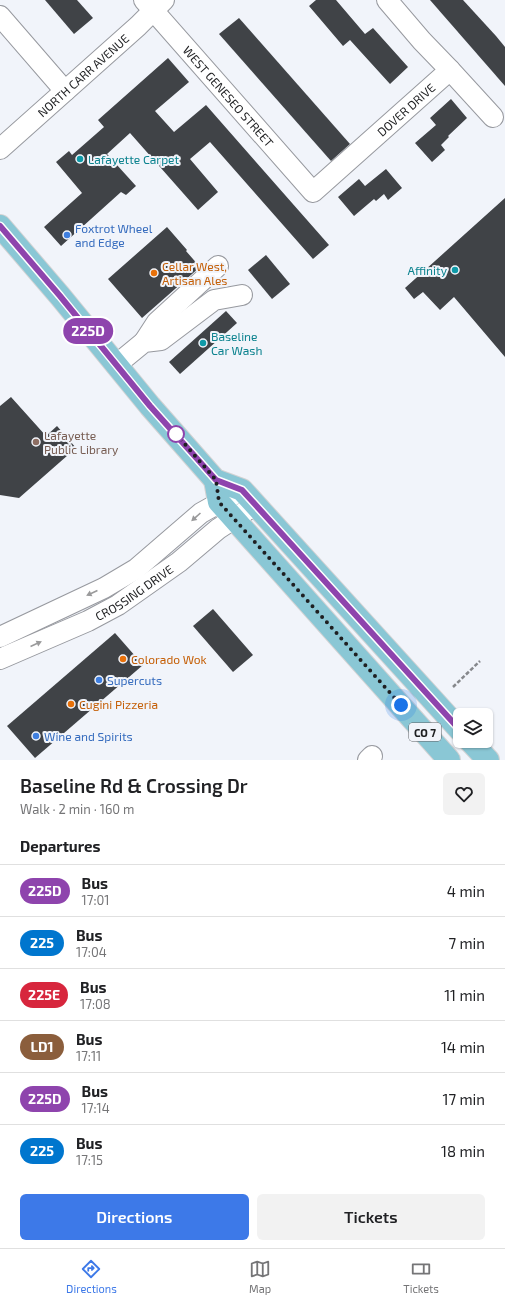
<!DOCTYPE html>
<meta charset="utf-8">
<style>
body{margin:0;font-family:"Exo 2",sans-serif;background:#f2f2f2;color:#202124;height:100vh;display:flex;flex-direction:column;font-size:15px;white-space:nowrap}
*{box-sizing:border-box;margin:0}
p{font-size:13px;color:#757577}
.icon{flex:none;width:22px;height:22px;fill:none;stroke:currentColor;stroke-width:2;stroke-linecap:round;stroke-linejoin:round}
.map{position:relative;height:760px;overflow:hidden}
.sheet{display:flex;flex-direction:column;background:#fff;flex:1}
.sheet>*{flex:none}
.badge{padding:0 8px;border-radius:13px;font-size:14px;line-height:26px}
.controls{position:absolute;left:453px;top:708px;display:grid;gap:8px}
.controls a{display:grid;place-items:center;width:40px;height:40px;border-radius:6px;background:#fff;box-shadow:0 1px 3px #0004;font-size:20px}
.you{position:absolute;width:20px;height:20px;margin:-10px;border:3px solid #fff;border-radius:50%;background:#1a73e8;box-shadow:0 0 0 6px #1a73e833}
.map>.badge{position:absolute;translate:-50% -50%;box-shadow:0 0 0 2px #fff}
h2{padding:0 20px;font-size:15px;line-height:36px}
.round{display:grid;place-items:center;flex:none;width:42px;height:42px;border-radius:6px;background:#f2f2f2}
.head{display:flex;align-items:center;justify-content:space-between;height:68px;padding:0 20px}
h1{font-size:19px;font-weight:600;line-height:30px}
.action{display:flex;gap:8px;margin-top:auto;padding:8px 20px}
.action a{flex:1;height:46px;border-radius:6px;background:#3d79e8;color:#fff;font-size:16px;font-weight:600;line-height:46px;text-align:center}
.action a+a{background:#f2f2f2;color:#202124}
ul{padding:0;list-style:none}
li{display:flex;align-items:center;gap:12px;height:52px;padding:0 20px;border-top:1px solid #e0e0e0}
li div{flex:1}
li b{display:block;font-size:15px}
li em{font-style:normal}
li .badge{min-width:44px;font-weight:700;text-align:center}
.tab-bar{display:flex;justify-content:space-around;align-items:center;height:56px;border-top:1px solid #e0e0e0;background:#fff;font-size:11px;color:#757577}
.tab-bar a{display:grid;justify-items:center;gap:2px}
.tab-bar .current{color:#3d79e8}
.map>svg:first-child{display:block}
.building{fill:#404347}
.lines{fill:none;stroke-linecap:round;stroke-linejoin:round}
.minor-casing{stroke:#97999f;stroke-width:22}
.major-casing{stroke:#d2d2d3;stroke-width:24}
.path{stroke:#86888c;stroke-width:2.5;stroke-dasharray:4 2;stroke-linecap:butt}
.minor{stroke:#fff;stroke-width:20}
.major{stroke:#8ac7d5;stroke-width:22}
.oneway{fill:#9a9a9b}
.line-casing{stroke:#fff;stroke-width:9}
.line{stroke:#8e44ad;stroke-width:6}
.walk{stroke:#1e1f21;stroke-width:4;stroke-dasharray:0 7.2}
.culture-dot{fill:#0f9aa8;stroke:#f1f4fa;stroke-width:1.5}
.shop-dot{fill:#3f7fe0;stroke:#f1f4fa;stroke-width:1.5}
.food-dot{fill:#e8710a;stroke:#f1f4fa;stroke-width:1.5}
.stop-dot{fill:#fff;stroke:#8e44ad;stroke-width:2}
.education-dot{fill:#8d6e63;stroke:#f1f4fa;stroke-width:1.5}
.labels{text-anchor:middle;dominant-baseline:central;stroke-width:4;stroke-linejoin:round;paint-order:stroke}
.shield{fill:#f1f4fa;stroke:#5d5f62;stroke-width:1}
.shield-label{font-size:11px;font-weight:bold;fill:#1e1f21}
.street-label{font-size:12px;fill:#1e1f21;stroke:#f1f4fa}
.culture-label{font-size:12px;fill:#0d838f;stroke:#f1f4fa;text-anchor:start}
.shop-label{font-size:12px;fill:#366cbe;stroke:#f1f4fa;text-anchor:start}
.food-label{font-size:12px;fill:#c56008;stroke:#f1f4fa;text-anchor:start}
.education-label{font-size:12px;fill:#785e54;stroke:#f1f4fa;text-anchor:start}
</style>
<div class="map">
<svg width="505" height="760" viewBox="0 0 505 760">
<rect width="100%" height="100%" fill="#f1f4fa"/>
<!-- building -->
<g class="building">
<polygon points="45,0 77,0 93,18 74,34"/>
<polygon points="316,0 336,0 365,34 373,28 408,67 390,84 350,40 343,46 309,6"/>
<polygon points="430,0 463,0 496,36 505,47 505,86"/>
<polygon points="239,18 350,144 331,161 219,34"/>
<polygon points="168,58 189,82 155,111 174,132 206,105 329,245 313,259 210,142 190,159 218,192 198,210 130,133 107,154 136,186 126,195 121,192 61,246 44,227 82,193 56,162 69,151 72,155 104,127 98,120"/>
<polygon points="451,99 467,118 448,136 449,137 441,145 445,150 432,162 415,143 436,125 430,118"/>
<polygon points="386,169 402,188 388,200 384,194 376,201 374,199 354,216 338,197 359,179 365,186"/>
<polygon points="505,198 505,357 454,297 440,310 423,292 414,299 405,288"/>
<polygon points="167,227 187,250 186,251 200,267 142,318 108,279"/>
<polygon points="266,255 290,284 272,299 248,270"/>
<polygon points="226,311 237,323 180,374 169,362"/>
<polygon points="11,397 46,436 57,426 76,448 19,498 0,495 0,406"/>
<polygon points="213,609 253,655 233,672 193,626"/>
<polygon points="115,633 143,665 35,758 7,726"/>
</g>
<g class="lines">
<defs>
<g id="minor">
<path id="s1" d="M144 0 313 192 450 70 493 117"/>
<polyline points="387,0 422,41 450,70"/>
<polyline points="0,16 65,91"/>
<path id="s2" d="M0 149 138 26 164 0"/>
<polyline points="144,342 157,322 218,266"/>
<polyline points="116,365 144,342 161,340 214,300 242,295"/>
<polyline points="0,637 104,588 136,569 201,513 233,495"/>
<path id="s3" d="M0 659 88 621 118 605 179 562 218 529 255 505"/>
<polyline points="368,760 372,756"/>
</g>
<g id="major">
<polyline points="0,226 60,296 150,406 215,480 242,490 460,730"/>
<polyline points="215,480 219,502 449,760"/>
<polyline points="470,741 488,760"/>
</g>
</defs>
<!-- minor casing -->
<use href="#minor" class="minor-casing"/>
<!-- major casing -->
<use href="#major" class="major-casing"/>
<!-- path -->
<polyline class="path" points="453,687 480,661"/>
<!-- minor -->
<use href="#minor" class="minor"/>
<!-- major -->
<use href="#major" class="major"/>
</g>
<!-- one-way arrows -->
<defs><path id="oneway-solid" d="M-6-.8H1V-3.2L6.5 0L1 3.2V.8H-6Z"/></defs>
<g class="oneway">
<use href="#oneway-solid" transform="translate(196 517) rotate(138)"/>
<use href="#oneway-solid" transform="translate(92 593) rotate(155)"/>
<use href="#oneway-solid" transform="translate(36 644) rotate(-24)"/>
</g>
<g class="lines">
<defs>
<polyline id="line" points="0,226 60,296 150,406 216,480 242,490 460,730"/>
</defs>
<!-- line casing -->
<use href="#line" class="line-casing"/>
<!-- line -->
<use href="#line" class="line"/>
<!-- walk -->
<polyline class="walk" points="176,434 216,480 219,502 401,705"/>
</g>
<!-- markers -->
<g class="culture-dot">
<circle cx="80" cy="159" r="4"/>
<circle cx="455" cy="270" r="4"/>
<circle cx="203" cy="343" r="4"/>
</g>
<g class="shop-dot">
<circle cx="67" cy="235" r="4"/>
<circle cx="99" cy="680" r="4"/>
<circle cx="36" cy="736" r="4"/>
</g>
<g class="food-dot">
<circle cx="154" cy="273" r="4"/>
<circle cx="123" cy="659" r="4"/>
<circle cx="71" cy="704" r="4"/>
</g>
<circle class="stop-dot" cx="176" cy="434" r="8"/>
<circle class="education-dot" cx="36" cy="442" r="4"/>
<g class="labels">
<!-- shield labels -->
<rect class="shield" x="409" y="723" width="32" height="18" rx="3"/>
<g class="shield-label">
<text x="425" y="732">CO 7</text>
</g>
<!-- street labels -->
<g class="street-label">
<text stroke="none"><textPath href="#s2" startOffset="111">NORTH CARR AVENUE</textPath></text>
<text stroke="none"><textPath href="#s1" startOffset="128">WEST GENESEO STREET</textPath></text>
<text stroke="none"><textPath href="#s1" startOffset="380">DOVER DRIVE</textPath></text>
<text stroke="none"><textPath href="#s3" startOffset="150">CROSSING DRIVE</textPath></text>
</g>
<!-- culture labels -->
<g class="culture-label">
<text x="88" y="159">Lafayette Carpet</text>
<text x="447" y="270" text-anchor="end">Affinity</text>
<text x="211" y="336">Baseline<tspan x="211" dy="14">Car Wash</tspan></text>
</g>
<!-- shop labels -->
<g class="shop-label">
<text x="75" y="228">Foxtrot Wheel<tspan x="75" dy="14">and Edge</tspan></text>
<text x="107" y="680">Supercuts</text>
<text x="44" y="736">Wine and Spirits</text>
</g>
<!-- food labels -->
<g class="food-label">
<text x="162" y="266">Cellar West,<tspan x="162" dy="14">Artisan Ales</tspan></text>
<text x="131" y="659">Colorado Wok</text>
<text x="79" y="704">Cugini Pizzeria</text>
</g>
<!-- education labels -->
<g class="education-label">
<text x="44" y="435">Lafayette<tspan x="44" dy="14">Public Library</tspan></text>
</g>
</g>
</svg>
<div class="controls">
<a><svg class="icon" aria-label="layers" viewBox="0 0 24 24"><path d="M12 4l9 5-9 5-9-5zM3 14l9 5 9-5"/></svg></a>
</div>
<div class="you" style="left:401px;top:705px"></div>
<b class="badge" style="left:88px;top:331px;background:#8e44ad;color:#fff">225D</b>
</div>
<section class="sheet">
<div class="head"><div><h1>Baseline Rd &amp; Crossing Dr</h1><p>Walk · 2 min · 160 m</p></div><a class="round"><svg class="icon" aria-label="heart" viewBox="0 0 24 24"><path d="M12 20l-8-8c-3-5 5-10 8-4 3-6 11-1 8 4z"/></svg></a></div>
<h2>Departures</h2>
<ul>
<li><span class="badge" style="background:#8e44ad;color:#fff">225D</span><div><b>Bus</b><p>17:01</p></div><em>4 min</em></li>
<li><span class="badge" style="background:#0076ce;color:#fff">225</span><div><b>Bus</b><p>17:04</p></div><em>7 min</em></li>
<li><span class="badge" style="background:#d7263d;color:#fff">225E</span><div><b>Bus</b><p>17:08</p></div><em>11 min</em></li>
<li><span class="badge" style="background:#8b5e3c;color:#fff">LD1</span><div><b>Bus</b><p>17:11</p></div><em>14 min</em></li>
<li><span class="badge" style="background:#8e44ad;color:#fff">225D</span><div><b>Bus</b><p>17:14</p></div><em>17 min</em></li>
<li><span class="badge" style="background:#0076ce;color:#fff">225</span><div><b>Bus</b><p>17:15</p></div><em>18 min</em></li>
</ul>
<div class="action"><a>Directions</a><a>Tickets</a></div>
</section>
<nav class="tab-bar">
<a class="current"><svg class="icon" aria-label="directions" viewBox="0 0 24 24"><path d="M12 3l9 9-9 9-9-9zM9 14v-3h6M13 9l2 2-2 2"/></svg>Directions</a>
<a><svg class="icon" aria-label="map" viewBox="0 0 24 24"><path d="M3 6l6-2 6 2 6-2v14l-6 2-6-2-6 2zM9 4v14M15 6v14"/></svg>Map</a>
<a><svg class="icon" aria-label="tickets" viewBox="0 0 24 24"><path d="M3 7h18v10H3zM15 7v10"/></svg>Tickets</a>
</nav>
